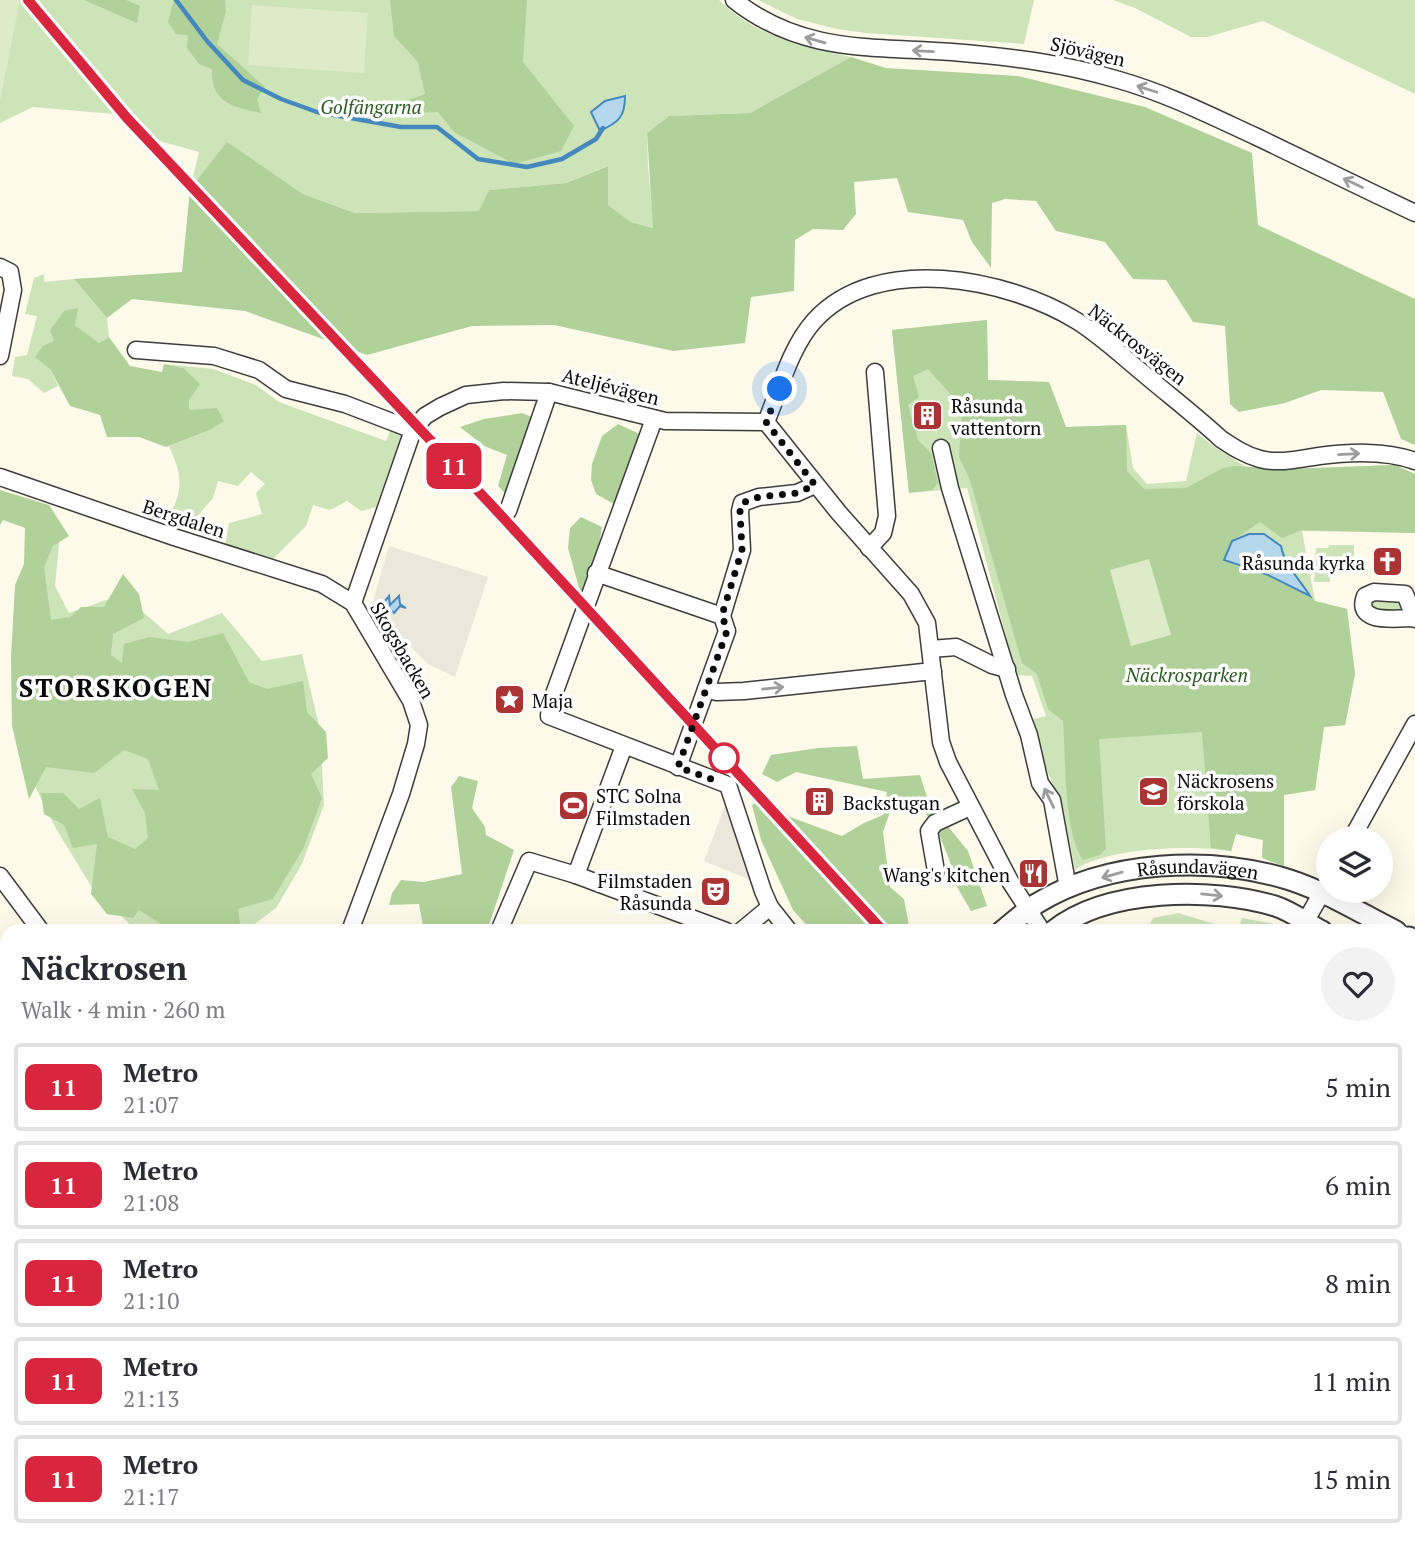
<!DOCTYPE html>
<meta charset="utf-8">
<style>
body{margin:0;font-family:"PT Serif",serif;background:#f2f2f3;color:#2b2b33;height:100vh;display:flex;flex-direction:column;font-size:26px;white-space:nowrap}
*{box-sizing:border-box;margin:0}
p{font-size:23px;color:#7c7c81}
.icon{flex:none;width:38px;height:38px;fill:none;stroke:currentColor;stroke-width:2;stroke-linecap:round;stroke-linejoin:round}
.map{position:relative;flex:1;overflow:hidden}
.drawer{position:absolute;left:0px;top:924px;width:1416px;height:623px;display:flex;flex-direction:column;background:#fff;border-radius:21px 21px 0 0;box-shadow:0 7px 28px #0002}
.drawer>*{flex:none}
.badge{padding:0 14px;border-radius:10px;font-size:24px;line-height:46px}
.buttons{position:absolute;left:1316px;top:826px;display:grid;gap:14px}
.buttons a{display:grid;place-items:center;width:77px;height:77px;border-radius:50%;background:#fff;box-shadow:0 7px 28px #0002;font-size:35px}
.you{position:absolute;width:35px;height:35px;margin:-18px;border:5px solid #fff;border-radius:50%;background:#1a73e8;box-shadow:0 0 0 10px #1a73e833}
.map>.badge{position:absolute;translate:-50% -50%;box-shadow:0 0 0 4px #fff}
.round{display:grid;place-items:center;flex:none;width:74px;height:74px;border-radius:37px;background:#f2f2f3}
.head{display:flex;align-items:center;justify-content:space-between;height:119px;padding:0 21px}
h1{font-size:33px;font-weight:800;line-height:52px}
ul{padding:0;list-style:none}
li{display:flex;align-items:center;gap:21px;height:88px;margin:0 14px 10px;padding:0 7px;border:4px solid #e1e1e2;border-radius:7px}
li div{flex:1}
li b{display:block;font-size:26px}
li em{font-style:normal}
li .badge{min-width:77px;font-weight:700;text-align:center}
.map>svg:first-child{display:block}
.green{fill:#cde3b8}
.forest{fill:#b1d19a}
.pitch{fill:#deebc9}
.plaza{fill:#ebe7db}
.water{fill:#b5d7ee;stroke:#4488bd;stroke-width:2}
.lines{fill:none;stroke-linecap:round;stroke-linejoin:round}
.stream{stroke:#4488bd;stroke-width:4.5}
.minor-casing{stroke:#3d3d3d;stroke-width:19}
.tertiary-casing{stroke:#3d3d3d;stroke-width:23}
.minor{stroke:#fff;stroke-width:16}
.tertiary{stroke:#fff;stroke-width:19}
.oneway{stroke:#9d9d9d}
.line-casing{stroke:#fff;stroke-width:16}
.line{stroke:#d7263d;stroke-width:10}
.walk{stroke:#0a0a0a;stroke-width:7;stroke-dasharray:0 12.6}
.stop-dot{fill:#fff;stroke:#d7263d;stroke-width:3.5}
.labels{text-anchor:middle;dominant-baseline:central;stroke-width:7;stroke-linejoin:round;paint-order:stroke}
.street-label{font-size:19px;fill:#0a0a0a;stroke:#fff}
.park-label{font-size:19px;font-style:italic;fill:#2c5a23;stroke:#fff}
.poi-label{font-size:19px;fill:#0a0a0a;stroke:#fff;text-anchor:start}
.district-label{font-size:26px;font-weight:bold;letter-spacing:2px;fill:#0a0a0a;stroke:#fff}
</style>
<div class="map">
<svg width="1415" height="1547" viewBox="0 0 1415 1547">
<rect width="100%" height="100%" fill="#fdfaea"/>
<!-- green -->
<g class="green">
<path d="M0 0H719C753 35 805 48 851 57L750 113 669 116 647 133 648 167 654 228 631 222 608 205 607 166 566 183 489 190 480 211 355 213 303 194 227 143 190 189 199 152 145 137 114 114 33 107 0 123Z"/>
<polygon points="758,0 1034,0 1024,44 866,33 837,29 797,19"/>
<polygon points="1113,0 1415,0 1415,94 1263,21 1207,37 1191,37 1135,8"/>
<polygon points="44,274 44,282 74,279 107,318 109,337 99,343 75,325 54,341 50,369 58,386 44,393 28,379 12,376 15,357 27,355 37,316 25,314 34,278"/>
<path d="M987 320 988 380 1049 382 1066 427 1126 425 1133 468 1147 484 1186 481 1197 433 1213 446 1246 467 1287 469 1395 465 1415 474V533L1302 531 1315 601 1347 609 1355 674 1345 725 1324 727 1315 790 1284 795V866L1262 858 1263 840 1236 834 1231 851C1192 845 1108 847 1075 870L1063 808 1037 747 1030 720 1046 716 1032 676 1016 675 967 488 909 493 892 330Z"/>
<path d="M164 364 213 369 256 385 279 402 386 441 391 429 402 433 376 507 361 511 347 501 330 510 313 505 306 526 273 559 225 546 229 523 262 514 256 493 265 484 251 472 238 486 218 481 213 498 187 528 146 517 174 507C184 482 179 469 169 446L210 430 201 410H189V400L183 368Z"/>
<polygon points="60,534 55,586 69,613 123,594 168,634 222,613 262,661 302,654 320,730 324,805 302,864 276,908 245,931 136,930 93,889 55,827 30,776 27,560"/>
<polygon points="1329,545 1354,545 1354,570 1330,570 1330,582 1314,582 1316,548 1328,548"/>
<polygon points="1376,599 1401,600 1406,613 1375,612 1371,604"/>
<polygon points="1178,913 1238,931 1242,918 1280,925 1282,931 1146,931 1153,918"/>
</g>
<!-- forest -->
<g class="forest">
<polygon points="84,0 126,0 140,6 137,23"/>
<path d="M174 0H225L226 11 217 44 265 87 257 99 261 113C232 107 211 103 212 69L199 64 187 48 188 35 176 34 168 22Z"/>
<polygon points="390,0 527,0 523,62 574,126 561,151 514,164 454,132 438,112 417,113 390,107 425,94 418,62 394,36"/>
<polygon points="851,57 886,68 1018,76 1145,107 1252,153 1258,225 1415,299 1415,445 1401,439 1383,392 1321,390 1285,403 1239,412 1230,404 1225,326 1193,322 1166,280 1133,279 1105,242 1056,231 1036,201 1005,199 992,203 991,268 972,242 963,220 908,212 897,178 854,182 856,214 843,230 813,229 795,240 794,291 751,297 745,343 673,351 554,325 472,326 367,355 245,311 132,299 107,318 74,279 182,272 190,189 227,142 303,194 355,213 479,211 489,190 566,183 608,166 608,205 631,222 653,228 647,133 669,116 750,113"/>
<polygon points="78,308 75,325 99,343 109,337 130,366 162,372 164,364 183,368 200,384 189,400 189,410 217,408 224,421 210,430 166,447 139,437 107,437 100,415 70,406 50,369 35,357 43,346 54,341 50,330 64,311"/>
<path d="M987 320 988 380 1049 382 1066 427 1126 425 1127 471 1144 489 1186 488 1223 468 1235 466 1287 469 1395 465 1415 474V533L1302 530 1282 538 1260 522 1232 541 1224 560 1241 568 1266 574 1310 596 1315 601 1347 609 1355 674 1345 725 1324 727 1315 790 1284 795V866L1262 858 1263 840 1236 834 1231 851 1211 848 1202 732 1099 739 1106 849 1100 855 1083 860C1063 831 1066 757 1063 721L1048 709 1037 674 1022 663 970 480 959 457 962 407 928 369 913 376 919 397 908 405 918 440 931 453 938 483 932 490 909 493 892 330Z"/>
<polygon points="522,413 532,417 507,495 498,486 507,455 484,446 460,427 484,419"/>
<polygon points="618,424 644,436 621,508 596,494 591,480 592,464 602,436"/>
<polygon points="0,490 49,505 69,536 53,546 44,567 51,620 70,617 81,607 104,607 123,574 139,594 144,618 113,634 111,655 122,663 124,644 149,637 188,642 223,633 249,682 267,689 303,681 307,712 326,732 328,758 311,774 322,798 304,847 273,899 238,909 240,924 227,931 172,931 139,910 133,918 107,914 91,894 97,844 73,848 64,825 44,814 41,793 63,793 79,809 100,798 108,837 135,849 148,838 145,813 132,789 159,790 148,759 124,750 94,773 46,767 29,799 12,726 11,657 15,585 24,564 25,528 3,520 0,525"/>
<polygon points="581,517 602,527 592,586 581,595 568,548 570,528"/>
<polygon points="857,746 863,779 920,775 929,803 968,851 987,906 971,911 957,887 949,859 936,827 918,804 891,809 883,832 890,887 904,899 910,931 812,931 793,910 761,840 752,805 769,796 790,817 842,836 864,823 883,815 887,792 796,772 777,782 762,774 771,755 818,748"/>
<polygon points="459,776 478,781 472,808 485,827 486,835 514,850 487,931 424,931 419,904 389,905 392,893 401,880 424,882 462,874 451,787"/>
<polygon points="1191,924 1213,931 1157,931 1157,929"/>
<polygon points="1415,1225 1415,1320 1409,1313 1409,1227"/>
<polygon points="1294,1540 1340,1540 1334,1547 1309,1547"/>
</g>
<!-- pitch -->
<g class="pitch">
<polygon points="0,0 20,0 0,101"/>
<polygon points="252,5 368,13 364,73 248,65"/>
<polygon points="1149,559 1171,635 1131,646 1110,570"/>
</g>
<!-- plaza -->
<g class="plaza">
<polygon points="389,546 488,577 455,677 428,664 371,608"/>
<polygon points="726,803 753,881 704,861"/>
<polygon points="0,1321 7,1326 7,1440 0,1436"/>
</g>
<!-- water -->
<g class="water">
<path d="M625 96C625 117 619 122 600 131L591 112 605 101Z"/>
<path d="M1249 534H1264L1281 546C1284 564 1300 580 1310 596L1266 574 1224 560 1232 541Z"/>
<polygon points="389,596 390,605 399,596 400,604 406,608 400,606 394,613 389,608 384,613 384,602"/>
</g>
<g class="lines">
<!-- stream -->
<polyline class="stream" points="176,0 207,41 243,80 281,99 317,112 401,127 437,127 478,159 527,167 562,159 596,139 603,128"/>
<defs>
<g id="minor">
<path d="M734 0C802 54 872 46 952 52 1012 57 1062 63 1119 80 1168 94 1211 116 1257 137 1309 162 1362 188 1415 213"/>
<polyline points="0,267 10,272 13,290 0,356"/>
<polyline points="136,350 214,356 259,370 286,389 345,404 413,430"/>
<polyline points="654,419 550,705 549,716 728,785 763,891 770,907 789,931"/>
<path d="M766 422C780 389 790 348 814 321 876 252 1007 278 1077 321 1101 336 1122 356 1144 374 1170 396 1196 416 1221 439 1233 447 1245 455 1260 459 1279 464 1299 459 1319 456 1350 452 1385 450 1415 461"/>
<polyline points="766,422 839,513 911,594 927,623 941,742 948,762 1011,883 1042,931"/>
<polyline points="941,448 950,488 1014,695 1029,735 1040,783 1052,800 1068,888"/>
<polyline points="0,477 174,537 322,584 353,603 411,701 419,725 416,744 401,794 350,931"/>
<polyline points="508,511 549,392"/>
<polyline points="869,548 883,533 887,516 875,372"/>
<polyline points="596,573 722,616"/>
<polyline points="353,603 413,430 425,416 440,407 466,395 504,391 549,392 665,421 766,422"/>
<path d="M1414 618C1397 618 1354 625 1365 596L1374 592 1405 594 1415 619"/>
<polyline points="931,649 956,647 992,665 1007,669"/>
<polyline points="706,689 717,692 744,691 933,671"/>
<polyline points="678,767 727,631 722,616 742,550 740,511 742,503 759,497 797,493 815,485"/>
<polyline points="1352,838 1415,724"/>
<polyline points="936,871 929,831 935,823 970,807"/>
<polyline points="576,875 624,746"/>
<polyline points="0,876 41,931"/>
<polyline points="499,931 529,861 576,875 726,931"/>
<polyline points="741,931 770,907"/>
<polyline points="1300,931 1328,882"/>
<polyline points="1409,1068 1415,1056"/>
<polyline points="1409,1153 1415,1156"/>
<polyline points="0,1191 7,1201"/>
<polyline points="1409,1405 1415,1412"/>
<polyline points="424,1540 430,1547"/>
<polyline points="660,1540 671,1547"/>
<polyline points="895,1540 898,1547"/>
<polyline points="1218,1540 1224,1547"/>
<polyline points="269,1547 271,1540"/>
</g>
<g id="tertiary">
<path id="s1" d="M1002 931C1013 922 1024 912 1036 904 1107 860 1211 855 1290 880 1327 892 1362 914 1396 931"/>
<path d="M1053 931C1106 888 1212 887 1275 906 1291 911 1307 923 1322 931"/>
<polyline points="1409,937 1415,941"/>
<polyline points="1409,976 1415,979"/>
<polyline points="0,1466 7,1470"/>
<polyline points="127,1540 139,1547"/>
<polyline points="153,1540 165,1547"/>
<polyline points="487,1547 496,1540"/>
<polyline points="533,1547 538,1540"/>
</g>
</defs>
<!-- minor casing -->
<use href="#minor" class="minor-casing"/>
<!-- tertiary casing -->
<use href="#tertiary" class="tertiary-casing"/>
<!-- minor -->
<use href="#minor" class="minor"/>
<!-- tertiary -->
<use href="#tertiary" class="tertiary"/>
</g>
<!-- one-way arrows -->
<defs><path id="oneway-shaft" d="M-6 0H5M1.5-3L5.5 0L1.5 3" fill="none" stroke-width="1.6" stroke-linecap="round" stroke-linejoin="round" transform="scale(1.75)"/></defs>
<g class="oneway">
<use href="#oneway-shaft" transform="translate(815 40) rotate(-164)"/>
<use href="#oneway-shaft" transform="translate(923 51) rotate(-177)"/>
<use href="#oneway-shaft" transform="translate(1147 89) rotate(-162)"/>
<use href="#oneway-shaft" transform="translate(1353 183) rotate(-155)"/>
<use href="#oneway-shaft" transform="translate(1349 454) rotate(-3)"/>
<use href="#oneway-shaft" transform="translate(773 688) rotate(-6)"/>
<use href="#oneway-shaft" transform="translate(1049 798) rotate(-116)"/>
<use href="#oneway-shaft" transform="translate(1112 875) rotate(164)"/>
<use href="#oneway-shaft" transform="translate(1212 895) rotate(6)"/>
</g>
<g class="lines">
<defs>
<polyline id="line" points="28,0 127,118 496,510 883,931"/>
</defs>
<!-- line casing -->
<use href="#line" class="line-casing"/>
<!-- line -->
<use href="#line" class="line"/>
<!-- walk -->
<polyline class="walk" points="724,758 711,779 678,767 727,631 722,615 742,550 740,511 742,503 759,497 797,493 815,485 766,422 780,389"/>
</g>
<!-- icons -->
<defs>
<symbol id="building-square" viewBox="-11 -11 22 22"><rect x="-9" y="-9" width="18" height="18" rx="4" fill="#aa3334" stroke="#fff"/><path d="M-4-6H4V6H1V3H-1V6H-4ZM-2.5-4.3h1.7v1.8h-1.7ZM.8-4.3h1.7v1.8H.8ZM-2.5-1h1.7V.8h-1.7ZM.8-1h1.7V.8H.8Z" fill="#fff"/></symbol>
<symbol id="church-square" viewBox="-11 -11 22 22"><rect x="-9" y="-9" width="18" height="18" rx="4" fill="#aa3334" stroke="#fff"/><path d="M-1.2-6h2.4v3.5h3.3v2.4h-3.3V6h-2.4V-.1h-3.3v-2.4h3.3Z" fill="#fff"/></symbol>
<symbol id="sight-square" viewBox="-11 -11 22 22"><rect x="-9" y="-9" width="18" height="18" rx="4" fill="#aa3334" stroke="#fff"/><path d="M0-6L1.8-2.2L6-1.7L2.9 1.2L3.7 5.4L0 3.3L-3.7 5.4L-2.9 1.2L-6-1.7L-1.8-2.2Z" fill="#fff"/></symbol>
<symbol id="school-square" viewBox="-11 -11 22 22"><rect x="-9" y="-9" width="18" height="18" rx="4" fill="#aa3334" stroke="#fff"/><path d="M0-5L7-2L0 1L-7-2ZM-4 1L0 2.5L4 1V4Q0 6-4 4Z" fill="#fff"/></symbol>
<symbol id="stadium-square" viewBox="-11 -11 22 22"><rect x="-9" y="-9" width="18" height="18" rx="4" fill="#aa3334" stroke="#fff"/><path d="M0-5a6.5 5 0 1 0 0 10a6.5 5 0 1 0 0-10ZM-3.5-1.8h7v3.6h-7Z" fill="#fff"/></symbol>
<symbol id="restaurant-square" viewBox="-11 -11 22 22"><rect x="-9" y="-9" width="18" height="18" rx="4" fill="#aa3334" stroke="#fff"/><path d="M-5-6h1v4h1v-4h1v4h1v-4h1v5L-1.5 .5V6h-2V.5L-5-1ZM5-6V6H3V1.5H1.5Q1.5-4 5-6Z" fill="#fff"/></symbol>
<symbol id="theatre-square" viewBox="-11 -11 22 22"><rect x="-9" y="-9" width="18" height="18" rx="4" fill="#aa3334" stroke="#fff"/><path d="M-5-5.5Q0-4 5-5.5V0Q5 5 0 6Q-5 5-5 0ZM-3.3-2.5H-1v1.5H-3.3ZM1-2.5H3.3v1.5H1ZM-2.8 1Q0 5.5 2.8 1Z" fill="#fff"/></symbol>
</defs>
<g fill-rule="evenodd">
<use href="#building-square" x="910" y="398" width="35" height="35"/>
<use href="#church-square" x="1370" y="544" width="35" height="35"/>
<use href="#sight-square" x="492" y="682" width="35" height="35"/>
<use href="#school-square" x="1136" y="774" width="35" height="35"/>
<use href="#building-square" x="802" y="784" width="35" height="35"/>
<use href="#stadium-square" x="556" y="788" width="35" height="35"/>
<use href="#restaurant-square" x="1016" y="856" width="35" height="35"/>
<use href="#theatre-square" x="698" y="874" width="35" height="35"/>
</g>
<!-- markers -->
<circle class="stop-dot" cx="724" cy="758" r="14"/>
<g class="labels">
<!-- street labels -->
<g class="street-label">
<text transform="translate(1088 51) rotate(13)">Sjövägen</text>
<text transform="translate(1138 344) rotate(38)">Näckrosvägen</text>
<text transform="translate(611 386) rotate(14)">Ateljévägen</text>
<text transform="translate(184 518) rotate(18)">Bergdalen</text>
<text transform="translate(403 650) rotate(60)">Skogsbacken</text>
<text stroke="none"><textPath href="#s1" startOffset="212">Råsundavägen</textPath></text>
</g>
<!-- park labels -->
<g class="park-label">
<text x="371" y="106">Golfängarna</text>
<text x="1187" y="674">Näckrosparken</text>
</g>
<!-- poi labels -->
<g class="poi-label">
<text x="951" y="405">Råsunda<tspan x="951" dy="22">vattentorn</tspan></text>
<text x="1365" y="562" text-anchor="end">Råsunda kyrka</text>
<text x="532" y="700">Maja</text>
<text x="1177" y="780">Näckrosens<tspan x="1177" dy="22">förskola</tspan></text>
<text x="596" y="795">STC Solna<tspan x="596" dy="22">Filmstaden</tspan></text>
<text x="843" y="802">Backstugan</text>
<text x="1010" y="874" text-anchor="end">Wang's kitchen</text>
<text x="692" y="880" text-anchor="end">Filmstaden<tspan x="692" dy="22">Råsunda</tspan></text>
</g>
<!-- district labels -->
<g class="district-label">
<text x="116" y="687">STORSKOGEN</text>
</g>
</g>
</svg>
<div class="buttons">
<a><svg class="icon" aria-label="layers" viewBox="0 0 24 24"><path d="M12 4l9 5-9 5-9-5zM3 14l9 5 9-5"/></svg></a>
</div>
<div class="you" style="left:780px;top:389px"></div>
<b class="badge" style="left:454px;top:466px;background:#d7263d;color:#fff">11</b>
<section class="drawer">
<div class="head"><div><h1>Näckrosen</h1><p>Walk · 4 min · 260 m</p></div><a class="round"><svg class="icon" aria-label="heart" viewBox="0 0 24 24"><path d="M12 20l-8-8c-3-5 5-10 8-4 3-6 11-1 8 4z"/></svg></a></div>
<ul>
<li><span class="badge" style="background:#d7263d;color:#fff">11</span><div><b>Metro</b><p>21:07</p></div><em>5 min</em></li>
<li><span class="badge" style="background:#d7263d;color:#fff">11</span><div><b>Metro</b><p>21:08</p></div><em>6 min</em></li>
<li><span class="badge" style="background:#d7263d;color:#fff">11</span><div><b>Metro</b><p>21:10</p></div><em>8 min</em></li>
<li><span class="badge" style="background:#d7263d;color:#fff">11</span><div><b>Metro</b><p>21:13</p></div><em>11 min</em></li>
<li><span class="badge" style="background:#d7263d;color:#fff">11</span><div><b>Metro</b><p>21:17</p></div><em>15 min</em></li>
</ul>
</section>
</div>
